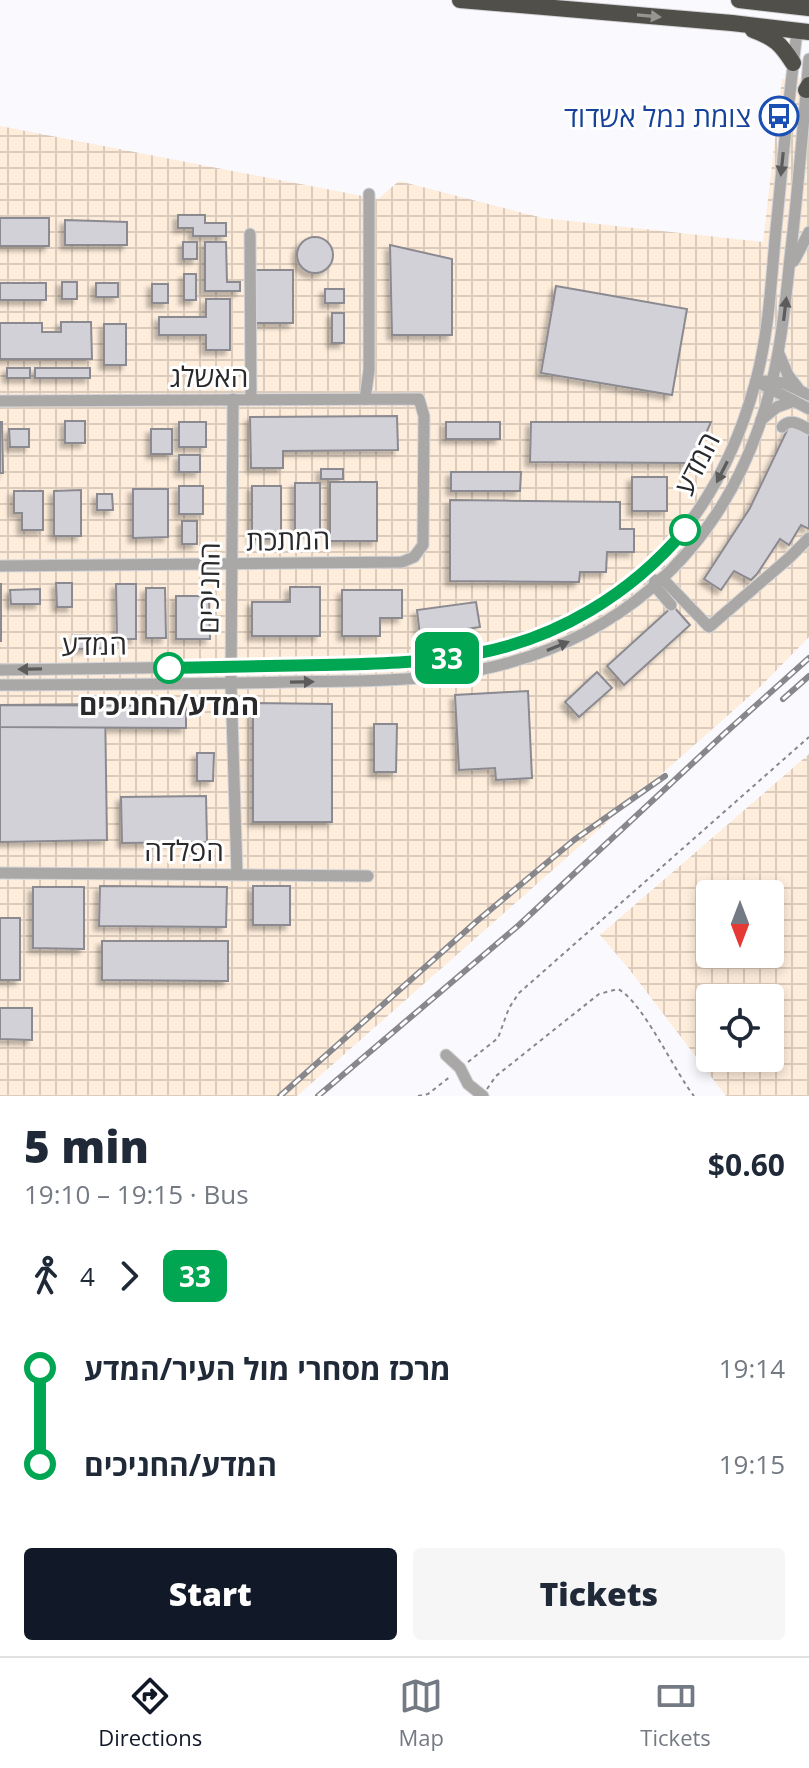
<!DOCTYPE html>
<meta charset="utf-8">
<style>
body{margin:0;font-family:"Open Sans",Heebo,sans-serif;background:#f6f6f7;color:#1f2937;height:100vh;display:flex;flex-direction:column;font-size:30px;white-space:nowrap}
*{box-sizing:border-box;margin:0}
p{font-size:26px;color:#747a83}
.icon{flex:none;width:44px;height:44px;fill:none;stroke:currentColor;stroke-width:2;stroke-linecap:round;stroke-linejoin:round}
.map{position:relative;height:1096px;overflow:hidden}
.drawer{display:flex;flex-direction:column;background:#fff;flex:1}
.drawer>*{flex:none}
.badge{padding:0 16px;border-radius:12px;font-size:28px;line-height:52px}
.needle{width:52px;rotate:180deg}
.controls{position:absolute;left:696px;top:880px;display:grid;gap:16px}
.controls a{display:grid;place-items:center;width:88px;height:88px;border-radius:8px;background:#fff;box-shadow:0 4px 12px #0003;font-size:40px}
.map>.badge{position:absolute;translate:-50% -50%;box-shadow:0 0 0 4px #fff}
.legs{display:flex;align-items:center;gap:12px;height:88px;padding:0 24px;font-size:26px}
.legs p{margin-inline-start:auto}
.overview{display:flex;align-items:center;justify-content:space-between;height:136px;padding:0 24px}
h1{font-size:44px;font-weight:800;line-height:60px}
.action{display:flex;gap:16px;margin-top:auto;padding:16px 24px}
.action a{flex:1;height:92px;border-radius:8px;background:#111827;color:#fff;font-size:32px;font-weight:800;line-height:92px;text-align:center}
.action a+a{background:#f6f6f7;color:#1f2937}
ul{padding:0 24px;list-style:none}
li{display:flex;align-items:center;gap:28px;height:96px;font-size:30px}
li i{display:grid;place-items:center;width:12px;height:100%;margin:0 10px;background:currentColor}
li i::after{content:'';width:20px;height:20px;margin:-10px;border:6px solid;border-radius:50%;background:#fff}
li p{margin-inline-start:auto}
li:first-child i{background:linear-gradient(#0000 50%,currentColor 0)}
li:last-child i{background:linear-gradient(currentColor 50%,#0000 0)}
.tab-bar{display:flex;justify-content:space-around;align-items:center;height:112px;border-top:2px solid #e0e1e3;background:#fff;font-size:22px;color:#747a83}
.tab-bar a{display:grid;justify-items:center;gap:4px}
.tab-bar .current{color:#111827}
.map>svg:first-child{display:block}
.industrial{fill:url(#industrial-grid);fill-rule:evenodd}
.building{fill:#d2d1d8;stroke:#8b8a90;stroke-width:2;filter:url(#shadow)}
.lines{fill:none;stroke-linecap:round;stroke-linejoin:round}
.minor-casing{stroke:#d4d4d8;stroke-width:13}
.highway-casing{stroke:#d4d4d8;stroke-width:18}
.path{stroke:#88888b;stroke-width:2;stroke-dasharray:4 4;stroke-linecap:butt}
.minor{stroke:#aaa8a6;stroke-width:11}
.highway{stroke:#514f49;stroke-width:16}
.rail-casing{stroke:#88878b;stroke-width:6}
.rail{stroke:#fff;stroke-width:3;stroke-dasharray:9;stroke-linecap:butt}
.oneway{fill:#979592}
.oneway2{fill:#5d5c5c}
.line-1-casing{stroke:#fff;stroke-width:18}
.line-1{stroke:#00a651;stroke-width:12}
.stop-1-dot{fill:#fff;stroke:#00a651;stroke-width:4}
.labels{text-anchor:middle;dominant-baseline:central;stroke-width:6;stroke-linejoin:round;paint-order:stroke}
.transit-label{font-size:28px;fill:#164399;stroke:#fff;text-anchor:end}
.street-label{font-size:28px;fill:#29292b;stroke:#fff}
.stop-label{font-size:28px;font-weight:bold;fill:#29292b;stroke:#fff}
</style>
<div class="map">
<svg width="809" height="1096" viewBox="0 0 809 1096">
<defs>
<pattern id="industrial-grid" width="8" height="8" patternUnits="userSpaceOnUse" patternTransform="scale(2)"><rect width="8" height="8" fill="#feeddb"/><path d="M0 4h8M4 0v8" fill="none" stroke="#dacbbc"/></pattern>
<filter id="shadow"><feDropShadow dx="-4.5" dy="4.5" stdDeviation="2" flood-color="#0004"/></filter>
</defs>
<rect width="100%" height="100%" fill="#faf9fe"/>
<!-- industrial -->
<g class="industrial">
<polygon points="809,78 809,637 760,687 297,1096 0,1096 0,126 378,199 399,181 543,218 763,242 782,79"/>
<path d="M809 754V1096H726L629 969 600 935ZM770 894V954H710V894ZM770 998V1058H710V998Z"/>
</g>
<!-- building -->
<g class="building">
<polygon points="178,215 205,215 205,223 226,223 226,236 193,236 193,228 178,228"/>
<rect x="0" y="218" width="49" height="28"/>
<polygon points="65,220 127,222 127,245 65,245"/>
<circle cx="315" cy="255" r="18"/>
<rect x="183" y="242" width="14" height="17"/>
<polygon points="205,242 226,242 227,282 240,282 240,291 205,291"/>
<polygon points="390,245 452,259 452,335 392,335"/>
<rect x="255" y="270" width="38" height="53"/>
<rect x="184" y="274" width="12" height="26"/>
<rect x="62" y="282" width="15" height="17"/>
<rect x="0" y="283" width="46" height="17"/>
<rect x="96" y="283" width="22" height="14"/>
<rect x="152" y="284" width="16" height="19"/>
<polygon points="556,286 687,309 672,395 541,373"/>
<rect x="325" y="289" width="19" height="14"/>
<polygon points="206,299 230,299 230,350 206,350 206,335 159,335 159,317 206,317"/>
<rect x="332" y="313" width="12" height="30"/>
<polygon points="61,322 91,322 92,359 0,359 0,323 42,323 42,332 61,332"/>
<rect x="104" y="324" width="22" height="41"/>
<rect x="7" y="368" width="23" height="10"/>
<rect x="35" y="368" width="55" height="10"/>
<polygon points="397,416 398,450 283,451 283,468 251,468 250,417"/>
<rect x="65" y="421" width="20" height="22"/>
<polygon points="0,422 2,422 3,473 0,473"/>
<rect x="179" y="422" width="27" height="25"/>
<rect x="446" y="422" width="54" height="17"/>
<polygon points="531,422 711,422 693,463 530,462"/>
<polygon points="790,424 809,434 809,529 801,525 789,545 780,539 757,574 751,580 734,571 721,590 704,579 750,508"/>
<polygon points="9,429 29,429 29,447 10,447"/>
<rect x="151" y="429" width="21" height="25"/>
<rect x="179" y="455" width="21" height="17"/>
<rect x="321" y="469" width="22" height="10"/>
<polygon points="451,472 521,472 520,491 451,491"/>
<rect x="632" y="477" width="35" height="34"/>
<rect x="330" y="482" width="47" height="59"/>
<rect x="295" y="483" width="25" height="50"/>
<rect x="179" y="486" width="24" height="28"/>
<rect x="252" y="486" width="29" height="53"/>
<polygon points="133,489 168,489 168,537 133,538"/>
<polygon points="81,490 81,536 54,536 54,491"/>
<polygon points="14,491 43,491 43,530 22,530 22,513 14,513"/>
<polygon points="97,494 112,494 113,510 97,510"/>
<polygon points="450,500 620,502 620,529 634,529 634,552 607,552 606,572 580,572 579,582 450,581"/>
<rect x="182" y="521" width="15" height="23"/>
<polygon points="56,583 72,583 72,607 57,607"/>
<rect x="0" y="584" width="1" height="57"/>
<polygon points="116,584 136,584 136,639 117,639"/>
<polygon points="290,587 320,587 320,636 252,636 252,602 290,602"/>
<polygon points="146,588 165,588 166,638 146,638"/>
<polygon points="40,589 40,604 11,604 10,590"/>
<polygon points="342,590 402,590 402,618 380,618 380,636 342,636"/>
<polygon points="176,596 209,596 210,639 176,639"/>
<polygon points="476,602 480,627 420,636 417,610"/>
<polygon points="673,606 690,625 624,685 607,666"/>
<polygon points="75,635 103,635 103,648 75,649"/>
<polygon points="597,672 612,688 579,717 565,702"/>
<polygon points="528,691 532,778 496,780 495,768 459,770 455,695"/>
<polygon points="253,703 332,704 332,822 253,822"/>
<polygon points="105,704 107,840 0,842 0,705"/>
<polygon points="0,705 186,706 186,728 0,727"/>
<polygon points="374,724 397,724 396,772 374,772"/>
<polygon points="197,753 214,753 213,781 197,781"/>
<polygon points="206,796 207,842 122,843 121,797"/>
<polygon points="100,886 227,887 226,927 99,926"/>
<rect x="253" y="886" width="37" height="39"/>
<polygon points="33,887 84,887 84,949 33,948"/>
<rect x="0" y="918" width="20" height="62"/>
<polygon points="102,941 228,941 228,981 102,980"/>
<polygon points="0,1008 32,1008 32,1040 0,1039"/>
</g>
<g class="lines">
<defs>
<g id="minor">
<polyline points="250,234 251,399"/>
<polyline points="794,261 809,232"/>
<polyline points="779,354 788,375 798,388"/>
<polyline points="756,381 809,409"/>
<polyline points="765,381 784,383 809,395"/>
<polyline points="233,399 231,684 237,874"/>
<polyline points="365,399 369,370 369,194"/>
<polyline points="0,401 419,399 424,416 423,545 414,557 402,562 0,566"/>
<polyline points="761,420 777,407 794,401"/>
<path d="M782 427C790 417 800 425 809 429"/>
<polyline points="662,578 709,627 789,558 809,538"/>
<polyline points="655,580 654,585 671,605"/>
<path d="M0 670C94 668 188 668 281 666 345 664 412 666 475 654 622 627 716 526 755 384 769 334 771 281 776 229 782 163 789 97 797 31"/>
<path d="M0 685C96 684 191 685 287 682 343 681 400 682 455 674 610 651 721 557 766 405 780 357 785 308 790 258 798 192 803 126 809 59"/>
<polyline points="0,873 368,876"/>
<polyline points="446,1055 460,1068 468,1084 483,1096"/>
</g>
<g id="highway">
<polyline points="460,0 732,23 809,32"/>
<polyline points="739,0 809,8"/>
<path d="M753 30C775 38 781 44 793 63"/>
<polyline points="806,90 809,85"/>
</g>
</defs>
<!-- minor casing -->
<use href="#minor" class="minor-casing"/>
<!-- highway casing -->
<use href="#highway" class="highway-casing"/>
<!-- path -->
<g class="path">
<polyline points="468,1062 498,1038 509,1008 519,993 809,737"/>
<path d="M487 1089 496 1076 599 994 618 989C643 1002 674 1071 694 1096"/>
<polyline points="418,1096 428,1094 451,1076"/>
</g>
<!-- minor -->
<use href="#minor" class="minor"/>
<!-- highway -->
<use href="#highway" class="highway"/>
<defs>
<g id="rail">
<polyline points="783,699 809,676"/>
<polyline points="280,1096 477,921 574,840 665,776"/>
<polyline points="318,1096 519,925 724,734 809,658"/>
</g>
</defs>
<!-- rail casing -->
<use href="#rail" class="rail-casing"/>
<!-- rail -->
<use href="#rail" class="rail"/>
</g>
<!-- one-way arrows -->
<defs><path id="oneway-solid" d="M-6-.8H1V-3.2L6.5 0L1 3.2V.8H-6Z" transform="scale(2)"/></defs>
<use class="oneway" href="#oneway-solid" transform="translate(649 16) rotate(5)"/>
<g class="oneway2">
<use href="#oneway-solid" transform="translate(782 164) rotate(96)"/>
<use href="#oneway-solid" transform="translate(785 309) rotate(-83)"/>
<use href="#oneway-solid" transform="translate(722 472) rotate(117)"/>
<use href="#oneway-solid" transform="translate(558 646) rotate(-22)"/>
<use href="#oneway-solid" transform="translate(30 669) rotate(179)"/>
<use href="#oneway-solid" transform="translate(302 682) rotate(-1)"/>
</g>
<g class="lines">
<defs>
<path id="line-1" d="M169 668C220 667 271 666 322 665 372 664 424 663 474 654 557 639 631 594 685 530"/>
</defs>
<!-- line-1 casing -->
<use href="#line-1" class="line-1-casing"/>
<!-- line-1 -->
<use href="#line-1" class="line-1"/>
</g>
<!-- icons -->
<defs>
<symbol id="bus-ring" viewBox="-11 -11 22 22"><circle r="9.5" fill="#fff" stroke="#1a4fb4" stroke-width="1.5"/><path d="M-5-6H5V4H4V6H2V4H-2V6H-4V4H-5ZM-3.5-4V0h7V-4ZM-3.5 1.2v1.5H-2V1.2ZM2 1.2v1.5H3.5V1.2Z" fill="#1a4fb4"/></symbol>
</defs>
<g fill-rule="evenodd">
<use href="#bus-ring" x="757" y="94" width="44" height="44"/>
</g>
<!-- markers -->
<g class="stop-1-dot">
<circle cx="685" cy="530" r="14"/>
<circle cx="169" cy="668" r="14"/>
</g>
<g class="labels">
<!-- transit labels -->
<g class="transit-label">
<text x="751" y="116">צומת נמל אשדוד</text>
</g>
<!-- street labels -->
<g class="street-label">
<text x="209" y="376">האשלג</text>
<text transform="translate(696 463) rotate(-63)">המדע</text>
<text transform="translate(288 539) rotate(-1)">המתכת</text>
<text transform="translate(208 588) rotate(-89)">החניכים</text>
<text transform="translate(94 644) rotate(-1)">המדע</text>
<text x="184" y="850">הפלדה</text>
</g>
<!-- stop labels -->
<g class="stop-label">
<text x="169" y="704">המדע/החניכים</text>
</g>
</g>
</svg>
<div class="controls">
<a><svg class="needle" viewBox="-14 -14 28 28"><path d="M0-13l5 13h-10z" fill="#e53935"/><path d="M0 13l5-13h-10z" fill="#747a83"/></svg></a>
<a><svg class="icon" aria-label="locate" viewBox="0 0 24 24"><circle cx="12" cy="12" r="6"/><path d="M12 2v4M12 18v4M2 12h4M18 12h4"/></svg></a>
</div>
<b class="badge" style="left:447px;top:658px;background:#00a651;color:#fff">33</b>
</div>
<section class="drawer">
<div class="overview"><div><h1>5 min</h1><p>19:10 – 19:15 · Bus</p></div><b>$0.60</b></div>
<div class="legs"><svg class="icon" aria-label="walk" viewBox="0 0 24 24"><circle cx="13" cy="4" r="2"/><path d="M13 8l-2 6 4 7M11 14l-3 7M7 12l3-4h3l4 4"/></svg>4<svg class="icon" aria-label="forward" viewBox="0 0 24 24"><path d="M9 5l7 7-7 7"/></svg><b class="badge" style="background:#00a651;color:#fff">33</b></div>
<ul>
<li><i style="color:#00a651"></i><b>מרכז מסחרי מול העיר/המדע</b><p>19:14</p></li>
<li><i style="color:#00a651"></i><b>המדע/החניכים</b><p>19:15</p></li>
</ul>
<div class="action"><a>Start</a><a>Tickets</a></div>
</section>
<nav class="tab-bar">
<a class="current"><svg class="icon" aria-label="directions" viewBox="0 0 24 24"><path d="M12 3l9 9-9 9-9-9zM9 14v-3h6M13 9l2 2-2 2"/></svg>Directions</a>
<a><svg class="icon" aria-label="map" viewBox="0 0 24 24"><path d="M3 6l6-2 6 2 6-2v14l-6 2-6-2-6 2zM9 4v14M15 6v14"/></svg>Map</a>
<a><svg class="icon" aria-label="tickets" viewBox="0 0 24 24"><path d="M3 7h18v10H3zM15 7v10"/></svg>Tickets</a>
</nav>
